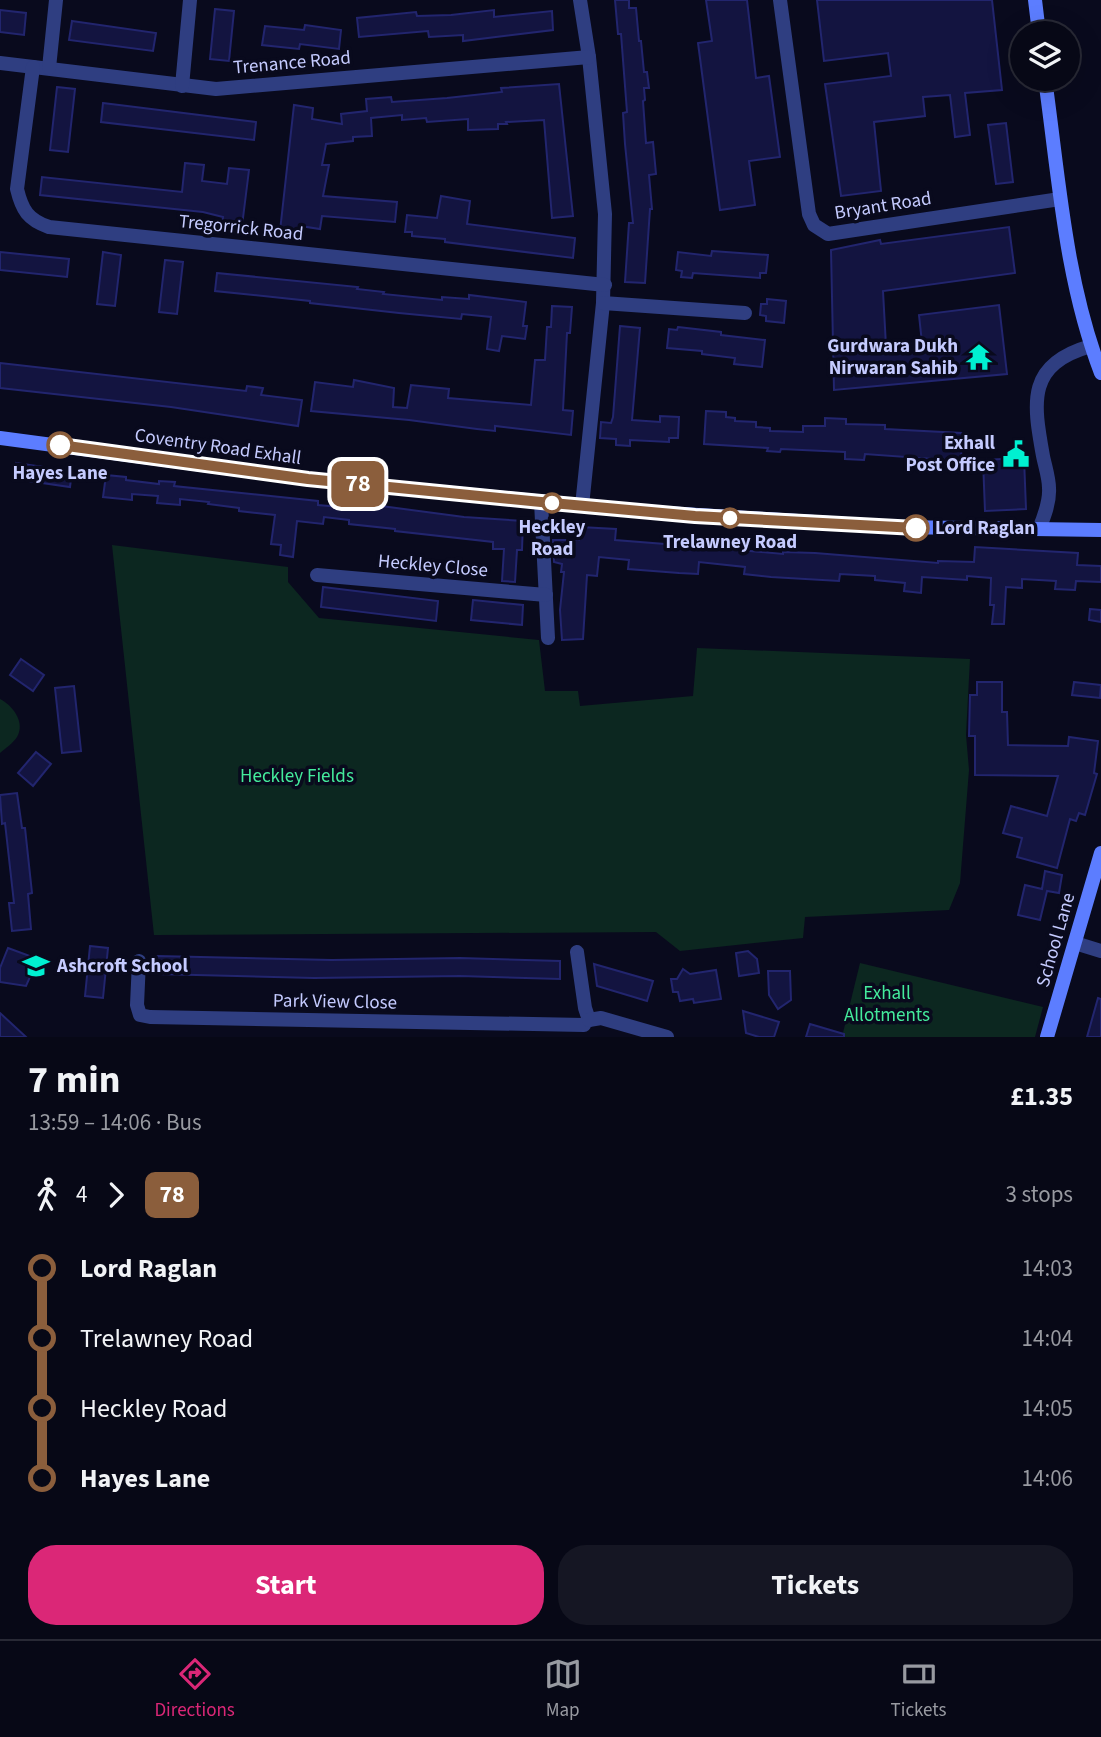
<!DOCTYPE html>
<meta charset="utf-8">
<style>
body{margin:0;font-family:"Source Sans 3",sans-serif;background:#151623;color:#f1f3f6;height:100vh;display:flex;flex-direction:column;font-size:26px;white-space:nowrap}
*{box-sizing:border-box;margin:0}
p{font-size:23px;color:#989aa1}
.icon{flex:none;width:38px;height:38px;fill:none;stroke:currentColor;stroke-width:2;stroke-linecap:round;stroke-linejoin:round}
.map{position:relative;height:1037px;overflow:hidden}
.sheet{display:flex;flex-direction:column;background:#070816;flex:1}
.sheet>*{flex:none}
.badge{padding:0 14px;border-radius:10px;font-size:24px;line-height:46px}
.tools{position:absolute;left:1010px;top:21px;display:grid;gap:14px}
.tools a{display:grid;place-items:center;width:70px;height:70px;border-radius:50%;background:#070816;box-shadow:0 7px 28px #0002,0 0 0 2px #282935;font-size:35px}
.map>.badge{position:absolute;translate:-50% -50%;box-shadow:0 0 0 4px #fff}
.legs{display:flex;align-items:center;gap:10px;height:77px;padding:0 28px;font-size:23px}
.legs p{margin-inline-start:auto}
.overview{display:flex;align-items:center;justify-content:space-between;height:119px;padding:0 28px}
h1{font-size:38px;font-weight:700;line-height:52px}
.action{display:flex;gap:14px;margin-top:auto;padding:14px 28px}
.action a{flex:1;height:80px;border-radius:28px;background:#db2777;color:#fff;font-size:28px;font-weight:700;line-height:80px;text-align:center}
.action a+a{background:#151623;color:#f1f3f6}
ul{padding:0 28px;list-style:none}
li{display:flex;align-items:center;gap:24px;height:70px;font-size:26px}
li i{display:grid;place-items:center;width:10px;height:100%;margin:0 9px;background:currentColor}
li i::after{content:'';width:18px;height:18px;margin:-9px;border:5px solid;border-radius:50%;background:#070816}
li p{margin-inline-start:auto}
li:first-child i{background:linear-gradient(#0000 50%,currentColor 0)}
li:last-child i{background:linear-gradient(currentColor 50%,#0000 0)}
.menu{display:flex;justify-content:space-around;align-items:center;height:98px;border-top:2px solid #282935;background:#070816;font-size:19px;color:#989aa1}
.menu a{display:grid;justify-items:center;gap:4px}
.menu .current{color:#db2777}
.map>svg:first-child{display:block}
.green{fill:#0c2720}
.building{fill:#131440;stroke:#22256e;stroke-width:2}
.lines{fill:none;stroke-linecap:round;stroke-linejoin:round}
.street{stroke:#2f3e81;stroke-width:14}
.secondary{stroke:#5c7dff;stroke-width:14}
.line-1-casing{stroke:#fff;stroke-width:16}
.line-1{stroke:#8b5e3c;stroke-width:10}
.stop-1-dot{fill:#fff;stroke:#8b5e3c;stroke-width:3.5}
.labels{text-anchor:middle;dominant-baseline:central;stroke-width:7;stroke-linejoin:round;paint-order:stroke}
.street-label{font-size:19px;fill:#c5cbff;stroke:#090a1d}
.poi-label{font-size:19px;font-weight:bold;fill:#c5cbff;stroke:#090a1d;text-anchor:end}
.stop-label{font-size:19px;font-weight:bold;fill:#c5cbff;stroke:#090a1d}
.park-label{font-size:19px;fill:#44eb9c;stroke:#090a1d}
</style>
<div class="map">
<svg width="1101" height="1037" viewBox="0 0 1101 1037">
<rect width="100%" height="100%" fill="#090a1d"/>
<!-- green -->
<g class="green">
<polygon points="112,545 288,567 288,582 319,618 539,640 545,691 578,691 580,706 693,696 697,648 970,659 966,735 969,770 960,883 949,910 805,917 803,938 680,951 656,932 154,935"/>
<path d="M0 699C12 705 26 722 17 737 13 743 6 748 0 753Z"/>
<polygon points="860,963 1043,1007 1035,1037 842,1037"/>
</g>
<!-- building -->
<g class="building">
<polygon points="615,0 629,0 629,8 636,8 639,41 641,41 644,72 647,72 649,88 644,88 645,100 643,101 646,143 653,142 656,174 649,175 652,209 650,209 645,283 625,282 629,223 633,223 625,144 623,113 627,112 621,34 618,34"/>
<polygon points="706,0 747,0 756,78 769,76 780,157 749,161 755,205 720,210 698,43 712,41"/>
<polygon points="817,0 992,0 1002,90 965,93 970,135 955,137 950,95 923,97 925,116 874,122 881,191 841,196 825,84 891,76 888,53 824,61"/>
<polygon points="215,9 234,11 229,61 210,59"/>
<polygon points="0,10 26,13 24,35 0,32"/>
<polygon points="494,10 494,17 552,11 553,30 463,41 463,35 429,37 428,31 359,37 357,18 416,12 417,16 451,15"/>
<polygon points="72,21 156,33 153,51 69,40"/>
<polygon points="305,25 341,30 339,49 300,44 299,49 262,45 265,26 304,30"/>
<polygon points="559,84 573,216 552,218 544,120 506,122 507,124 498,124 498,129 468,130 468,119 427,122 426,118 402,120 402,115 371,118 372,136 353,137 353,141 326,144 322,165 329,165 323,196 397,202 395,222 322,216 320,229 300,226 299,233 280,231 294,105 313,108 312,119 342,124 341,114 367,111 366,99 391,97 392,102 447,98 502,92 501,88"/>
<polygon points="57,87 75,89 68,152 50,150"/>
<polygon points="103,103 256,122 254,140 101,122"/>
<polygon points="1006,123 1013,182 996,184 988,125"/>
<polygon points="185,163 204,165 202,181 227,184 229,168 249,170 242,226 222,224 223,217 203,212 40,195 42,177 182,192"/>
<polygon points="441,196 470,201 467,224 575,238 573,258 445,242 445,239 412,236 412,232 405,232 407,215 437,218"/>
<polygon points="1009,227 1015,273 883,291 886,346 922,343 919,315 999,305 1007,374 834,390 831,250 880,240 881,244"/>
<polygon points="712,251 768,255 766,273 760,273 760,278 693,273 692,278 681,277 682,271 676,270 678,252 711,256"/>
<polygon points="0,252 69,259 67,277 0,270"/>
<polygon points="103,252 121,255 115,306 97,304"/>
<polygon points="165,260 183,262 177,314 159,312"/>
<polygon points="217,273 358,287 357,289 384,292 383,294 442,300 442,297 469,299 469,295 526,302 523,326 527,326 525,339 502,336 499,351 487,349 491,317 462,314 461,319 399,313 310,303 310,301 215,291"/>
<polygon points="767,299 786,301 784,323 766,321 766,316 760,315 761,304 767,304"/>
<polygon points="552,306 572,307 570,333 567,333 563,410 573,411 571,435 495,426 495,431 477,429 409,420 311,411 315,382 353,387 354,380 394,388 393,407 407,408 411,385 449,389 448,398 531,405 535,360 545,360 547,327 551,327"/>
<polygon points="620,326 640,328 632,420 660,422 660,416 679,417 678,438 669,438 669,442 630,440 630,446 616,445 616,439 600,438 601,422 611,423 613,417"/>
<polygon points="678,327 721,332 721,335 765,340 762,367 734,364 735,358 702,354 702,351 667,348 669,329 677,330"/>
<polygon points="0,363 246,391 247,386 263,388 261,395 302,400 298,426 171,407 0,388"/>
<polygon points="706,411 726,412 726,417 735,418 735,421 756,422 756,427 770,428 770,431 803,432 803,426 825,426 825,418 846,419 846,424 885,425 885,429 962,433 961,461 865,454 864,460 845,459 845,452 781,449 780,452 767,451 768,448 704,444"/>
<polygon points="1024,458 1026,509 985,511 983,460"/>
<polygon points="16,463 72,471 70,487 14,479"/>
<polygon points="106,475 126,477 126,480 159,484 159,481 175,482 174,486 318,501 318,505 351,508 351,502 464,517 523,521 522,550 517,550 515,582 502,581 504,549 493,549 493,542 395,531 395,529 349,524 349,520 324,517 323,524 297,521 293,557 280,555 281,545 271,544 275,515 239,511 239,508 208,504 209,502 180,499 180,505 157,503 158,496 132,494 132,500 103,497"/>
<polygon points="580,527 616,529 615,540 703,547 704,543 729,545 728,549 783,554 783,552 815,553 938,563 938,561 974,562 975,547 1078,553 1077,565 1101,566 1101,582 1076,581 1075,590 1055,589 1056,581 1022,579 1022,588 1006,587 1004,624 992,624 994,605 990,605 991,578 967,576 967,580 922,577 921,593 904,591 905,583 875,580 875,576 840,574 839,581 771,577 744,574 745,567 699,562 698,574 679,573 628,569 629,560 599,557 597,576 587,575 583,639 562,640 560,610 564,572 561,572 562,564 554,562 553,540 579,540"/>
<polygon points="323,587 438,601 436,621 321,607"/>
<polygon points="473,600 523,605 522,625 471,620"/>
<polygon points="1090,609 1101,610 1101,622 1089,620"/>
<polygon points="21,659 44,675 33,691 10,675"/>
<polygon points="977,682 1002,682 1002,712 1007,712 1008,745 1068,746 1069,737 1098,741 1094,773 1097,774 1085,815 1079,813 1076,821 1070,819 1057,868 1017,857 1022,838 1003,833 1011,806 1047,816 1058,776 975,775 975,736 969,736 970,695 977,695"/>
<polygon points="1074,682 1101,685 1100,698 1072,695"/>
<polygon points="74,686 81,751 62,753 55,688"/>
<polygon points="36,752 51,764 33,786 18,773"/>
<polygon points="17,793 22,828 25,828 32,893 28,894 31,929 12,931 9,903 14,903 5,823 2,824 0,795"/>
<polygon points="1045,871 1062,875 1059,893 1047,891 1040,920 1018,915 1025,885 1042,889"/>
<polygon points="90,946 108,948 103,998 85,996"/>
<polygon points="8,948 38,959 26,986 0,982 0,968"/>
<polygon points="748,951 757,959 759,973 739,976 736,953"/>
<polygon points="157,956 332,960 460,958 560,961 560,979 460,976 314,978 157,974"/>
<polygon points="594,964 653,981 647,1001 597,986"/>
<polygon points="683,969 690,974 716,970 721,999 694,1003 693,999 680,1001 678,992 673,992 671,979 677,979"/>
<polygon points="768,971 790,971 791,1000 778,1009 769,995"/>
<polygon points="1098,998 1101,999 1101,1037 1087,1037"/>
<polygon points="743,1011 779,1022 774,1037 759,1037 746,1033"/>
<polygon points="0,1013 26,1037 0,1037"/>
<polygon points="810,1024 844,1034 844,1037 806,1037"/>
</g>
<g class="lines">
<!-- street -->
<g class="street">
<polyline points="580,0 589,57 605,214 603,303 582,506"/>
<polyline points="780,0 809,214 814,225 828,234 1060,199"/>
<polyline points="0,63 216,89 589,57"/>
<path d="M33 67 17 189C22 210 28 220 49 227L605 285"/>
<polyline points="49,68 56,0"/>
<polyline points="182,86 190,0"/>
<polyline points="603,303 745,313"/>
<polyline points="541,502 548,638"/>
<path d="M1039 529C1044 517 1050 502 1049 488 1049 478 1045 466 1043 456 1033 401 1027 364 1091 346"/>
<polyline points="317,575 546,595"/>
<polyline points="1075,943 1101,951"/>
<polyline points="577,952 585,1008 589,1020"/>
<polyline points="139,961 137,1005 140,1015 150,1017 584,1025"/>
<polyline points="589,1020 601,1018 667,1037"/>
</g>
<!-- secondary -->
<g class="secondary">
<polyline points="1035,0 1039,33"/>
<path d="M1045 79C1059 178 1065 279 1101 373"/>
<polyline points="0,438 308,479 649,512 896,527 1101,530"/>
<polyline points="1047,1037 1101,853"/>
</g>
</g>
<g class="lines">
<defs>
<polyline id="line-1" points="60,445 308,479 541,502 695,516 916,528"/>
</defs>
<!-- line-1 casing -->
<use href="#line-1" class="line-1-casing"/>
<!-- line-1 -->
<use href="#line-1" class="line-1"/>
</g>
<!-- icons -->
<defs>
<symbol id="temple-bare" viewBox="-9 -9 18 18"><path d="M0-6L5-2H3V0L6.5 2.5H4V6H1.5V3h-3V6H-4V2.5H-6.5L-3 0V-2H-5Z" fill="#00f0d1" stroke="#090a1d" stroke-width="2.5" paint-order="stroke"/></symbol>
<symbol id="civic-bare" viewBox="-9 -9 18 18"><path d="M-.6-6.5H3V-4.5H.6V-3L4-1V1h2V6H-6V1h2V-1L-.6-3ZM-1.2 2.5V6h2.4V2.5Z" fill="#00f0d1" stroke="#090a1d" stroke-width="2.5" paint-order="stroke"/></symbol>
<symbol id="school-bare" viewBox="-9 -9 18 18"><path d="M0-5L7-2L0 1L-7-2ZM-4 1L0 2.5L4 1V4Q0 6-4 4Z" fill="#00f0d1" stroke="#090a1d" stroke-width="2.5" paint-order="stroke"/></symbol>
</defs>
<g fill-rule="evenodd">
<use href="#temple-bare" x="960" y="338" width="38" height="38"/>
<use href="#civic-bare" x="997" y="435" width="38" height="38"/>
<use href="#school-bare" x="17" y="947" width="38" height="38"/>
</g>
<!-- markers -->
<g class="stop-1-dot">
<circle cx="60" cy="445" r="12"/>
<circle cx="552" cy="503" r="9"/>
<circle cx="730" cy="518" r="9"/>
<circle cx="916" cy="528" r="12"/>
</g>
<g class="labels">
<!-- street labels -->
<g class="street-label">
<text transform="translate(292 63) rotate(-5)">Trenance Road</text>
<text transform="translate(883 206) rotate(-9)">Bryant Road</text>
<text transform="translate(241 228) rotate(6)">Tregorrick Road</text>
<text transform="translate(218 447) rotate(8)">Coventry Road Exhall</text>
<text transform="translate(433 566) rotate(5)">Heckley Close</text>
<text transform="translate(1056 940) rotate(-74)">School Lane</text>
<text transform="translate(335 1002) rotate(1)">Park View Close</text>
</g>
<!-- poi labels -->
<g class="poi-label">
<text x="958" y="346">Gurdwara Dukh<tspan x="958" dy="22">Nirwaran Sahib</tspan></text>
<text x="995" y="443">Exhall<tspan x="995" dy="22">Post Office</tspan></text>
<text x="57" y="966" text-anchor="start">Ashcroft School</text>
</g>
<!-- stop labels -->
<g class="stop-label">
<text x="60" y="473">Hayes Lane</text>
<text x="552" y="527">Heckley<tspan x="552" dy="22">Road</tspan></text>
<text x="935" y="528" text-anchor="start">Lord Raglan</text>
<text x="730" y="542">Trelawney Road</text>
</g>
<!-- park labels -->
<g class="park-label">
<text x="297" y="776">Heckley Fields</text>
<text x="887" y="993">Exhall<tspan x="887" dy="22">Allotments</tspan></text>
</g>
</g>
</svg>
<div class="tools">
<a><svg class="icon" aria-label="layers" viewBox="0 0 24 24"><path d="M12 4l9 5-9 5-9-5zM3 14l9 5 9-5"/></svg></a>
</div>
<b class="badge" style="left:358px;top:484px;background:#8b5e3c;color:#fff">78</b>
</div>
<section class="sheet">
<div class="overview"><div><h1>7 min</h1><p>13:59 – 14:06 · Bus</p></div><b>£1.35</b></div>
<div class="legs"><svg class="icon" aria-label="walk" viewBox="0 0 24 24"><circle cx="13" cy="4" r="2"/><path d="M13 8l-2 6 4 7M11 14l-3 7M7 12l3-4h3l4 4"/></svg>4<svg class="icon" aria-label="forward" viewBox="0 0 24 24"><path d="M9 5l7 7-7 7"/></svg><b class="badge" style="background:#8b5e3c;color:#fff">78</b><p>3 stops</p></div>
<ul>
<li><i style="color:#8b5e3c"></i><b>Lord Raglan</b><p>14:03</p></li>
<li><i style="color:#8b5e3c"></i><span>Trelawney Road</span><p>14:04</p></li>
<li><i style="color:#8b5e3c"></i><span>Heckley Road</span><p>14:05</p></li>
<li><i style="color:#8b5e3c"></i><b>Hayes Lane</b><p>14:06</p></li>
</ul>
<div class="action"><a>Start</a><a>Tickets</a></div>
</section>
<nav class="menu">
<a class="current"><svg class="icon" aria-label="directions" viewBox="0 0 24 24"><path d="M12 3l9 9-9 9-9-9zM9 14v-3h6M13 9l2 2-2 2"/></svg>Directions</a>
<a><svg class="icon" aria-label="map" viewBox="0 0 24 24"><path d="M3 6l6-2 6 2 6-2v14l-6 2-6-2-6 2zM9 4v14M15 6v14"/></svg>Map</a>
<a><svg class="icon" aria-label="tickets" viewBox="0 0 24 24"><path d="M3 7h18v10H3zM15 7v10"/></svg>Tickets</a>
</nav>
